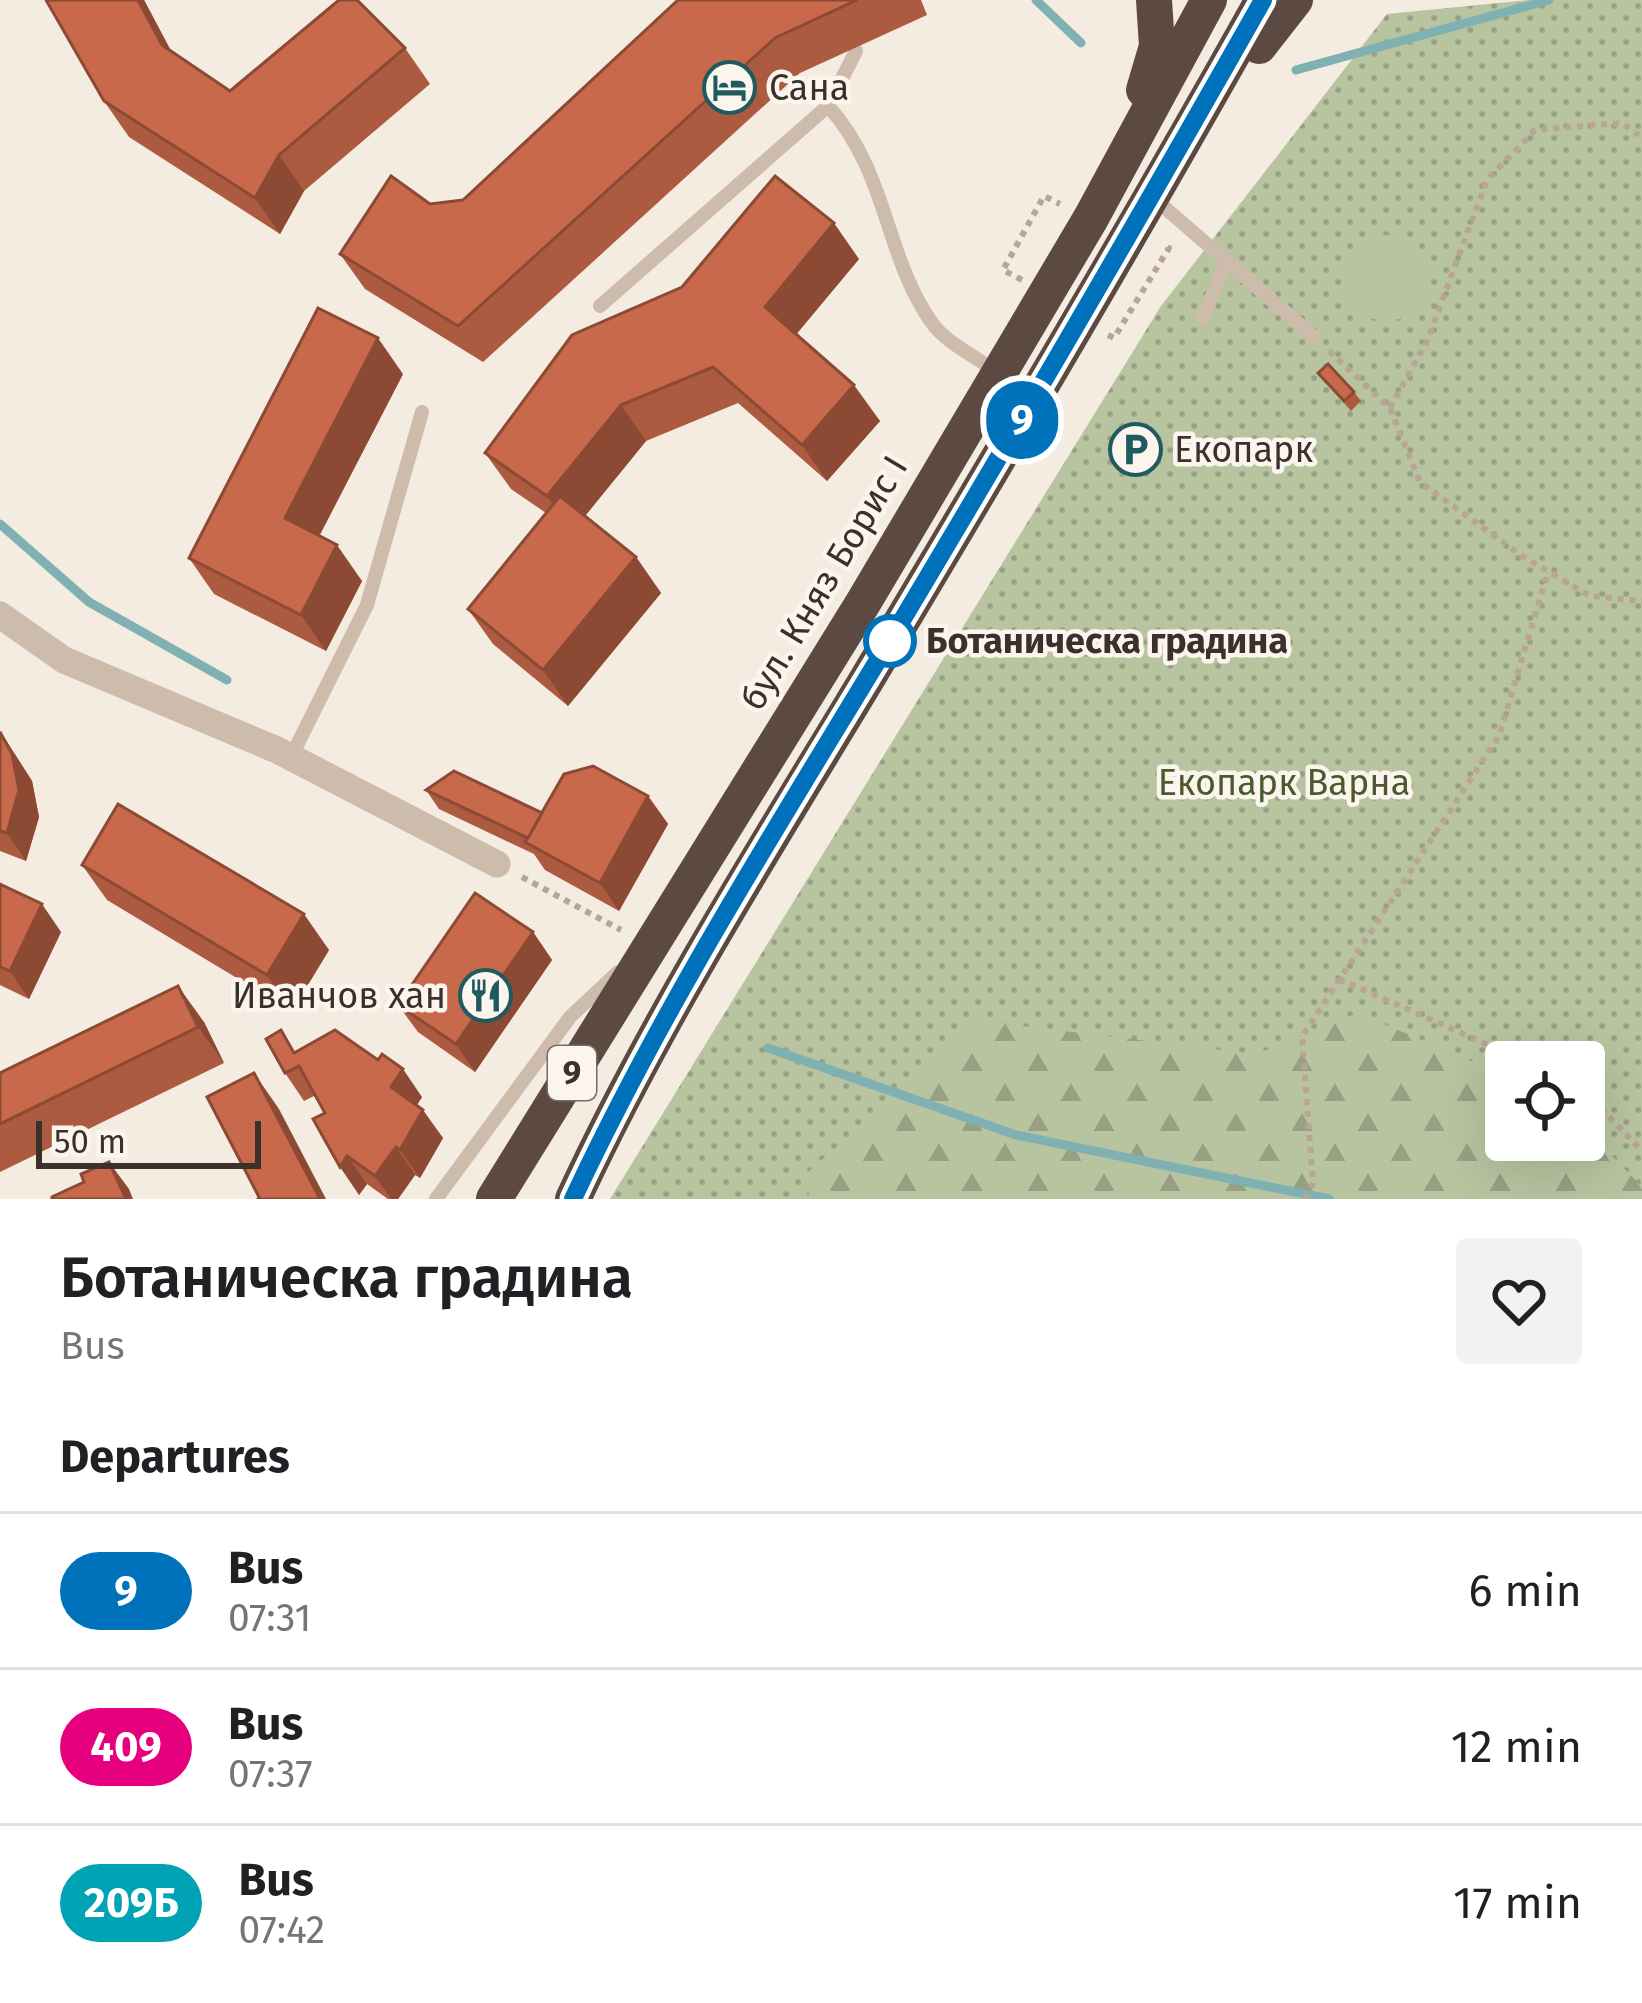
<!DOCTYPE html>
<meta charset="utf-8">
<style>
body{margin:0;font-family:"Fira Sans",sans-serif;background:#f2f2f2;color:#202124;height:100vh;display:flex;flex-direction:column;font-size:45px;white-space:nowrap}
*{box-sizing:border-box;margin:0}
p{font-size:39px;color:#757577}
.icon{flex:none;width:66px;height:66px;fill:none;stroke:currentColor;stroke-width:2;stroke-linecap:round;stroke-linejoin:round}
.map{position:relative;height:1199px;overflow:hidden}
.details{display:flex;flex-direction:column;background:#fff;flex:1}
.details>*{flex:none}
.badge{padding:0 24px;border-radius:39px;font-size:42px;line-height:78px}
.fabs{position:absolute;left:1485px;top:1041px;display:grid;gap:24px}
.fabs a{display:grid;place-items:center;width:120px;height:120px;border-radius:12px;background:#fff;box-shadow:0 12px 48px #0002;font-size:60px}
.scale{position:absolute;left:36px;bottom:30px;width:225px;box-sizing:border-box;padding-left:12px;border:6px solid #3b302b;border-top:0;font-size:33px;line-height:42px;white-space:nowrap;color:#3b302b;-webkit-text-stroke:9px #fbf5ee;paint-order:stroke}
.map>.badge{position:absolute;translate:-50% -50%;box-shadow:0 0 0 6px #fff}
h2{padding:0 60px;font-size:45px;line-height:108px}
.round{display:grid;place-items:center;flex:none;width:126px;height:126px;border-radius:12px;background:#f2f2f2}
.headline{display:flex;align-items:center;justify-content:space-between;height:204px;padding:0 60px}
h1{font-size:57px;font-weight:600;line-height:90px}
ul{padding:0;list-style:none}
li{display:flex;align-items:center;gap:36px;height:156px;padding:0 60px;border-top:3px solid #e0e0e0}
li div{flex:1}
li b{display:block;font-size:45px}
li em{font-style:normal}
li .badge{min-width:132px;font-weight:700;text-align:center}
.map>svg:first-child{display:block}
.grass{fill:url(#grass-dots);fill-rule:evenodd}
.forest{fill:url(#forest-firs)}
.park{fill:#b8c4a0}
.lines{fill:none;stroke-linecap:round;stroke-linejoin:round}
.stream{stroke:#7fb0b2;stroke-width:9}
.path{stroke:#b9a596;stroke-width:6;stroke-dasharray:6 6;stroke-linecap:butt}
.lane{stroke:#cdbbac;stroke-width:14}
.street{stroke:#cdbbac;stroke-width:27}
.highway{stroke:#5c4a42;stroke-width:36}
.wall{fill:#ac5a40}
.shaded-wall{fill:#8c4a34}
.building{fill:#c8694b;stroke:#8c4a34;stroke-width:3}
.line-casing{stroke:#fff;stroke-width:27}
.line{stroke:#0072bc;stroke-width:18}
.stop-dot{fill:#fff;stroke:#0072bc;stroke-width:6}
.labels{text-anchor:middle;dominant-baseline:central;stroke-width:9;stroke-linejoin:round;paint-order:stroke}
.shield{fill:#fbf5ee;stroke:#756b66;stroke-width:3}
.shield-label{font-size:33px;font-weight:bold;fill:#3b302b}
.poi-label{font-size:36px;fill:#3b302b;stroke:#fbf5ee;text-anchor:start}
.street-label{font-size:36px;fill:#3b302b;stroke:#fbf5ee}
.stop-label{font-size:36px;font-weight:bold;fill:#3b302b;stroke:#fbf5ee;text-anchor:start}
.park-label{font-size:36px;fill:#4a5a2e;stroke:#fbf5ee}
</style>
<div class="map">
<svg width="1642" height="1199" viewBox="0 0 1642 1199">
<defs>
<pattern id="grass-dots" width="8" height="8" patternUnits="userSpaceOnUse" patternTransform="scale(3)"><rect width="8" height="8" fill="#b8c4a0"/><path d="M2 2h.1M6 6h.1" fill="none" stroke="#97a083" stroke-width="1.8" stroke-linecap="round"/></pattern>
<pattern id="forest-firs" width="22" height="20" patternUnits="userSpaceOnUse" patternTransform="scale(3)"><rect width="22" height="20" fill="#b8c4a0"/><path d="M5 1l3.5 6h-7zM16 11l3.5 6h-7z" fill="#97a083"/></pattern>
</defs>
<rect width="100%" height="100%" fill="#f4ebe1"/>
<!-- grass -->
<path class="grass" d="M1529 0H1642V1199H610L1161 306 1387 14ZM1506 1062H1584V1140H1506Z"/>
<!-- forest -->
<polygon class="forest" points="1358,1013 1506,1076 1506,1140 1584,1140 1584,1127 1642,1187 1642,1199 809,1199 807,1173 980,1021 1256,1054"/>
<!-- park -->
<circle class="park" cx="1386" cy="278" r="43"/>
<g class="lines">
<!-- stream -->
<g class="stream">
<polyline points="1036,0 1081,43"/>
<polyline points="1296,70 1549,0"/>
<polyline points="0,524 89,602 227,680"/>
<polyline points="768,1048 1016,1135 1329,1199"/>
</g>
<!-- path -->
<g class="path">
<polyline points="1022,280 1003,270 1044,196 1060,204"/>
<polyline points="1108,335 1114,338 1169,248 1163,244"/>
<polyline points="1329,351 1390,408 1420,482 1522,556 1590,596 1642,601"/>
<polyline points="1390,408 1427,341 1487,180 1535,130 1621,123 1642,137"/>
<polyline points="522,877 621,930"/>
<polyline points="1339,979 1527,1062"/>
<polyline points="1584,1091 1642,1151"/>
<polyline points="1305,1199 1313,1183 1302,1037 1499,736 1548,572"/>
</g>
<!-- lane -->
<g class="lane">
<path d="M856 51 828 106C888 172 884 255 932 323 946 343 979 359 999 373"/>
<polyline points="1156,200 1313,336"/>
<polyline points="600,306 828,106"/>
<polyline points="1202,319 1226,264"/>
<polyline points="291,757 367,605 422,412"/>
<polyline points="436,1199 570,1017 618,972"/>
</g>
<!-- street -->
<polyline class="street" points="0,615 64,660 277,750 497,864"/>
<!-- highway -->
<g class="highway">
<polyline points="1259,46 1295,0"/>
<polyline points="1144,90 1157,46 1154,0"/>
<polyline points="494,1199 863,603 1091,218 1209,0"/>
<path d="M573 1199C656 1020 762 853 864 684 1000 457 1134 231 1263 0"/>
</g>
</g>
<!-- wall -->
<g class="wall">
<polygon points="46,0 144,0 171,51 230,91 405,48 430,84 304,191 280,234 129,137 104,101"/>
<polygon points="678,0 921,0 927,15 800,73 483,362 365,289 340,254 430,204 463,200"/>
<polygon points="859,259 796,334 880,421 827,481 738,403 646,441 585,516 636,557 661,593 568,706 493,644 468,609 546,513 511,489 485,453"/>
<polygon points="1318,373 1354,392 1361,401 1351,411"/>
<polygon points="403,374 319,536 362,581 326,651 214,594 189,558"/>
<polygon points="0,731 32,781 39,817 26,861 0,851"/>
<polygon points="426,790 542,813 648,796 668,824 619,911 545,870 534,854 439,809"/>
<polygon points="82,865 329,950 292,1011 107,900"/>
<polygon points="0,884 61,932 29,999 0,985"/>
<polygon points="533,932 552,960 475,1072 418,1032 398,1005"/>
<polygon points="204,1022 224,1063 0,1172 0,1073"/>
<polygon points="296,1052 422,1097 417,1105 443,1138 420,1178 415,1175 398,1199 388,1199 367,1184 359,1195 325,1113 316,1095 304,1101 285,1073"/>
</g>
<!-- shaded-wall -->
<g class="shaded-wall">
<polygon points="138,0 144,0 187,81 162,45"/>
<polygon points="279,155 304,191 280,234 255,198"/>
<polygon points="834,223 859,259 790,342 765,307"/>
<polygon points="378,338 403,374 310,554 285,518"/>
<polygon points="854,385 880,421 827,481 802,445"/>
<polygon points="621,405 646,441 572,532 547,496"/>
<polygon points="337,545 362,581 326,651 301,615"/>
<polygon points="636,557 661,593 568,706 543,670"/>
<polygon points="0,731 32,781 39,817 26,861 7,833"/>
<polygon points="648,796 668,824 619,911 600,883"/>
<polygon points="42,904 61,932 29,999 10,971"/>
<polygon points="304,914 329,950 292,1011 267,975"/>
<polygon points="533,932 552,960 475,1072 456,1044"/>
<polygon points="178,986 204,1022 224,1063 198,1027"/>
<polygon points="403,1069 422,1097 410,1115 391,1087"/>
<polygon points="254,1073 279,1109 326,1199 320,1199"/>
<polygon points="423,1110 443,1138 420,1178 400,1150"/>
<polygon points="396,1147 415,1175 398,1199 391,1199 375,1176"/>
<polygon points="347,1156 367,1184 359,1195 340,1167"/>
<polygon points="109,1162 129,1189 133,1199 126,1199"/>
</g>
<!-- building -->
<g class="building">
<polygon points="46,0 138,0 162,45 230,91 339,0 357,0 405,48 279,155 255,198 104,101"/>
<polygon points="678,0 857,0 775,38 458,326 340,254 391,176 430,204 463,200"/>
<polygon points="775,176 834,223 765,307 854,385 802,445 713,367 621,405 547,496 485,453 572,335 682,287"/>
<polygon points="318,308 378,338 285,518 337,545 301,615 189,558"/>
<polygon points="1328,364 1354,392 1344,401 1318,373"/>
<polygon points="560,496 636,557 543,670 468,609"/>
<polygon points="0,732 12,754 19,790 7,833 0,831"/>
<polygon points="593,766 648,796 600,883 525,842 564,774"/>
<polygon points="454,771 542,813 528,838 426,790"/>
<polygon points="118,804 304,914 267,975 82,865"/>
<polygon points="0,884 42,904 10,971 0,967"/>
<polygon points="475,893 533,932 456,1044 398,1005"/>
<polygon points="178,986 198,1027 0,1124 0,1073"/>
<polygon points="281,1030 294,1053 335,1030 378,1060 382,1054 403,1069 391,1087 423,1110 400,1150 396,1147 375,1176 347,1156 340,1167 313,1119 325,1113 299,1066 285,1073 266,1039"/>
<polygon points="254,1073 320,1199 258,1199 259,1197 207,1097"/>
<polygon points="109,1162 126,1199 52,1199 52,1197 84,1182 81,1174"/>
</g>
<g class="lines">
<defs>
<path id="line" d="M573 1199C664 1004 781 821 892 637 1018 426 1142 214 1263 0"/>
</defs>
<!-- line casing -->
<use href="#line" class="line-casing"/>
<!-- line -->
<use href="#line" class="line"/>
</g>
<!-- icons -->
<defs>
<symbol id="hotel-ring" viewBox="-11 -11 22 22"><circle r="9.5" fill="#fbf5ee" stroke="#1f5a5e" stroke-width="1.5"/><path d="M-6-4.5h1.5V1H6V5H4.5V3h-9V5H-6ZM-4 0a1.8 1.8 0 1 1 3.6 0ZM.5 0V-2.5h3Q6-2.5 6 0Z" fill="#1f5a5e"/></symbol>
<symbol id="parking-ring" viewBox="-11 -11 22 22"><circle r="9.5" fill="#fbf5ee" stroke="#1f5a5e" stroke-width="1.5"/><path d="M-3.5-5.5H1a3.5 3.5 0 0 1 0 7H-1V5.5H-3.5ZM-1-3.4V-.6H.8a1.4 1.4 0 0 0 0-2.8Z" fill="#1f5a5e"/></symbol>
<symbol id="restaurant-ring" viewBox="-11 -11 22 22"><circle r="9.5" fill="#fbf5ee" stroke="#1f5a5e" stroke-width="1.5"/><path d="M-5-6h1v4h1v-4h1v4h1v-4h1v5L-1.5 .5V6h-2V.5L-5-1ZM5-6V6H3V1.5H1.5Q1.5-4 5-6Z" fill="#1f5a5e"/></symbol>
</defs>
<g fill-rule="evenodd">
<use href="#hotel-ring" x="700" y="58" width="59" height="59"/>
<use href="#parking-ring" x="1106" y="420" width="59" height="59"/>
<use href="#restaurant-ring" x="456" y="966" width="59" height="59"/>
</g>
<!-- markers -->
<circle class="stop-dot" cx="890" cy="641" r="24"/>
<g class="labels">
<!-- shield labels -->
<rect class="shield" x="548" y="1046" width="48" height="54" rx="9"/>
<g class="shield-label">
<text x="572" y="1073">9</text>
</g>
<!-- poi labels -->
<g class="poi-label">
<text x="769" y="88">Сана</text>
<text x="1174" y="450">Екопарк</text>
<text x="446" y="996" text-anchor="end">Иванчов хан</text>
</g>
<!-- street labels -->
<g class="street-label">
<text transform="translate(824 583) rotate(-59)">бул. Княз Борис I</text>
</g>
<!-- stop labels -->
<g class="stop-label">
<text x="926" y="641">Ботаническа градина</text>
</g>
<!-- park labels -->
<g class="park-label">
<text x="1284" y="783">Екопарк Варна</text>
</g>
</g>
</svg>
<div class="fabs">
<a><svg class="icon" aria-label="locate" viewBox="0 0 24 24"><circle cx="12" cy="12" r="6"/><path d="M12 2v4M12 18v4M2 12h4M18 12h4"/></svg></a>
</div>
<div class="scale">50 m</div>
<b class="badge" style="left:1022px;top:420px;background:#0072bc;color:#fff">9</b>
</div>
<section class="details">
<div class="headline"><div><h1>Ботаническа градина</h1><p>Bus</p></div><a class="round"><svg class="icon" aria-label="heart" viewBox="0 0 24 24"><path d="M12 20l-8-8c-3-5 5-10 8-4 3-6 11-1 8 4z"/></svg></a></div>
<h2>Departures</h2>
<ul>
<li><span class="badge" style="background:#0072bc;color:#fff">9</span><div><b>Bus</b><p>07:31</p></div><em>6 min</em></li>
<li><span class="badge" style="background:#e6007e;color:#fff">409</span><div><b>Bus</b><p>07:37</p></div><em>12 min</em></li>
<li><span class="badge" style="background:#00a3b4;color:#fff">209Б</span><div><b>Bus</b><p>07:42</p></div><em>17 min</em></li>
</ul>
</section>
